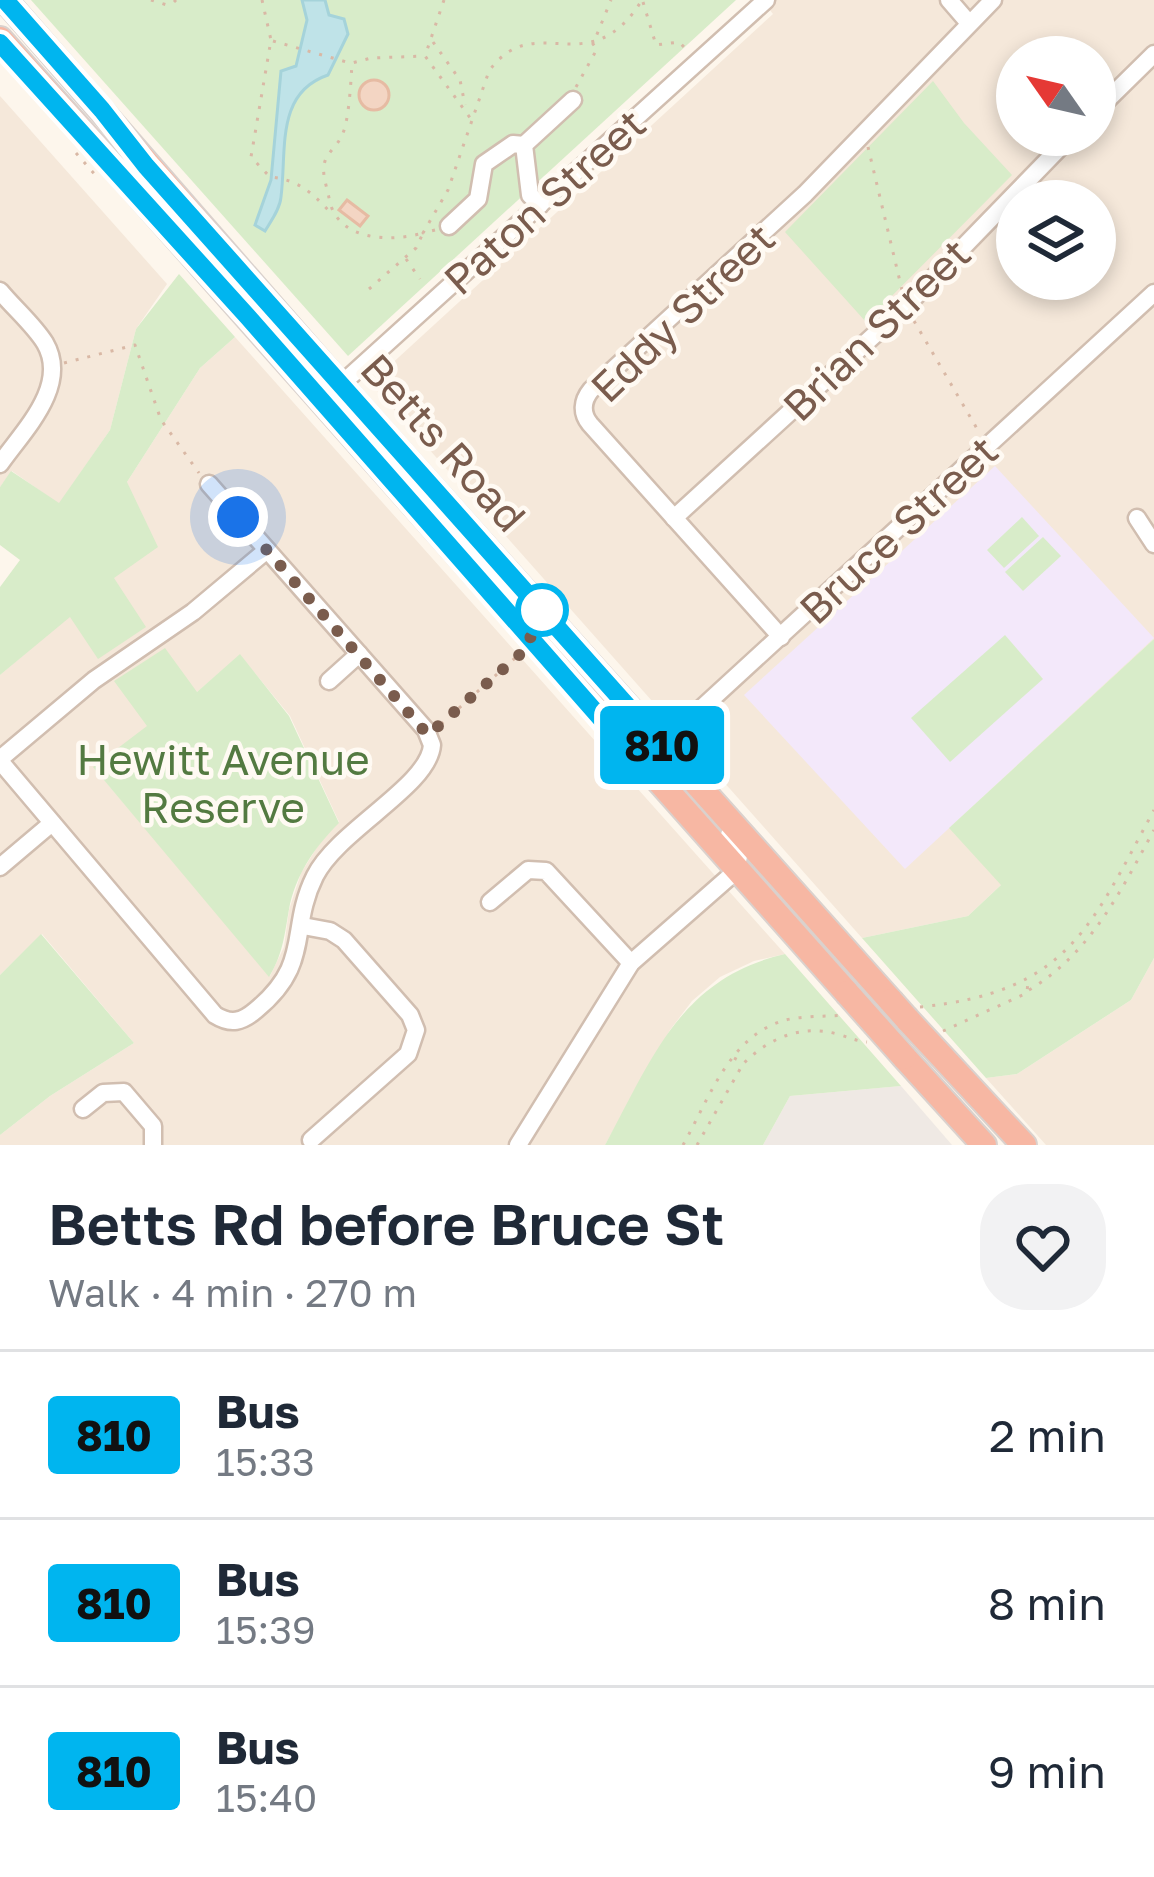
<!DOCTYPE html>
<meta charset="utf-8">
<style>
body{margin:0;font-family:"Golos Text",sans-serif;background:#f2f2f3;color:#1f2937;height:100vh;display:flex;flex-direction:column;font-size:45px;white-space:nowrap}
*{box-sizing:border-box;margin:0}
p{font-size:39px;color:#747a83}
.icon{flex:none;width:66px;height:66px;fill:none;stroke:currentColor;stroke-width:2;stroke-linecap:round;stroke-linejoin:round}
.map{position:relative;height:1145px;overflow:hidden}
.details{display:flex;flex-direction:column;background:#fff;flex:1}
.details>*{flex:none}
.badge{padding:0 24px;border-radius:9px;font-size:42px;line-height:78px}
.needle{width:78px;rotate:304deg}
.controls{position:absolute;left:996px;top:36px;display:grid;gap:24px}
.controls a{display:grid;place-items:center;width:120px;height:120px;border-radius:50%;background:#fff;box-shadow:0 6px 18px #0003;font-size:60px}
.you{position:absolute;width:60px;height:60px;margin:-30px;border:9px solid #fff;border-radius:50%;background:#1a73e8;box-shadow:0 0 0 18px #1a73e833}
.map>.badge{position:absolute;translate:-50% -50%;box-shadow:0 0 0 6px #fff}
.round{display:grid;place-items:center;flex:none;width:126px;height:126px;border-radius:48px;background:#f2f2f3}
.overview{display:flex;align-items:center;justify-content:space-between;height:204px;padding:0 48px}
h1{font-size:57px;font-weight:600;line-height:90px}
ul{padding:0;list-style:none}
li{display:flex;align-items:center;gap:36px;height:168px;padding:0 48px;border-top:3px solid #e0e1e3}
li div{flex:1}
li b{display:block;font-size:45px}
li em{font-style:normal}
li .badge{min-width:132px;font-weight:700;text-align:center}
.map>svg:first-child{display:block}
.residential{fill:#f5e8da;fill-rule:evenodd}
.industrial{fill:#efe9e4}
.education{fill:#f3e8fa}
.green{fill:#d8ecc9}
.water{fill:#bfe3e8;stroke:#a5d3da;stroke-width:3}
.building{fill:#f3d5c3;stroke:#e6bba3;stroke-width:3}
.lines{fill:none;stroke-linecap:round;stroke-linejoin:round}
.minor-casing{stroke:#d1beb0;stroke-width:21}
.highway-casing{stroke:#dad1cd;stroke-width:28}
.path{stroke:#d9b8a5;stroke-width:3;stroke-dasharray:3 9;stroke-linecap:butt}
.minor{stroke:#fff;stroke-width:16}
.highway{stroke:#f7b7a3;stroke-width:24}
.highway-bridge-casing{stroke:#dad1cd;stroke-width:28;stroke-linecap:butt}
.highway-bridge{stroke:#f7b7a3;stroke-width:24}
.line-casing{stroke:#fff;stroke-width:27}
.line{stroke:#00b5ef;stroke-width:18}
.walk{stroke:#7a5c4d;stroke-width:12;stroke-dasharray:0 21.6}
.stop-dot{fill:#fff;stroke:#00b5ef;stroke-width:6}
.labels{text-anchor:middle;dominant-baseline:central;stroke-width:9;stroke-linejoin:round;paint-order:stroke}
.street-label{font-size:42px;fill:#7a5c4d;stroke:#fffaf3}
.park-label{font-size:42px;fill:#537a41;stroke:#fffaf3}
</style>
<div class="map">
<svg width="1154" height="1145" viewBox="0 0 1154 1145">
<rect width="100%" height="100%" fill="#fdf6ec"/>
<!-- residential -->
<g class="residential">
<path d="M762 0H1154V639L950 827 1002 884 968 916 862 938 373 386 375 379 773 14ZM1017 57H1095V135H1017ZM1017 201H1095V279H1017Z"/>
<polygon points="0,96 167,284 136,329 110,430 59,504 12,471 0,487"/>
<path d="M235 337 785 954 754 961 720 977 692 1001 670 1030 605 1145H0V1135L50 1096 134 1043 42 934 0 975V675L114 578 127 482 200 368ZM240 655 290 716 339 822 321 841 301 873 289 910 284 947 270 976 94 768 196 693Z"/>
<polygon points="1154,958 1154,1145 1046,1145 986,1078 1017,1074 1131,1000"/>
</g>
<!-- industrial -->
<polygon class="industrial" points="901,1086 952,1145 763,1145 790,1096"/>
<!-- education -->
<polygon class="education" points="995,466 1154,638 905,869 744,695"/>
<!-- green -->
<g class="green">
<polygon points="31,0 736,0 348,356"/>
<polygon points="933,81 964,123 1012,175 866,322 785,232"/>
<polygon points="179,274 235,337 200,368 127,482 158,547 114,578 146,627 98,659 70,617 0,675 0,587 20,560 0,545 0,487 11,471 59,503 110,430 136,329"/>
<polygon points="1022,517 1039,536 1004,568 987,550"/>
<polygon points="1043,537 1061,556 1023,591 1005,572"/>
<polygon points="1005,635 1043,679 950,762 911,718"/>
<polygon points="1154,639 1154,958 1131,1000 1017,1074 986,1078 862,938 968,916 1001,885 949,828"/>
<path d="M165 648 197 692 240 654 289 716 339 823C316 846 298 871 290 904 285 930 284 953 269 977L93 767 147 726 114 681Z"/>
<polygon points="41,934 134,1043 50,1096 0,1135 0,975"/>
<path d="M785 954 901 1086 790 1096 763 1145H605C652 1059 680 978 785 954Z"/>
</g>
<!-- water -->
<path class="water" d="M302 0H325L329 15 344 19 348 34 328 75C275 93 287 150 281 197 280 209 271 221 265 231L255 225 271 180 281 71 296 66 307 20Z"/>
<!-- building -->
<g class="building">
<circle cx="374" cy="95" r="15"/>
<polygon points="347,200 368,216 360,226 339,210"/>
</g>
<g class="lines">
<defs>
<g id="minor">
<polyline points="949,0 968,22"/>
<polyline points="1095,112 1154,54"/>
<polyline points="540,205 530,195 524,145 573,100"/>
<polyline points="449,226 478,199 484,164 513,144 524,145"/>
<path d="M0 291C14 308 34 325 45 343 70 386 23 431 0 464"/>
<polyline points="335,390 766,0"/>
<polyline points="674,518 906,306 1072,135"/>
<polyline points="1137,518 1154,544"/>
<path d="M781 637 590 424C581 413 582 401 591 390L805 194 993 0"/>
<polyline points="329,681 359,654"/>
<polyline points="655,751 1154,293"/>
<polyline points="0,759 94,680 193,612 267,550"/>
<path d="M0 761 215 1015C231 1025 242 1022 256 1010 313 963 288 930 315 876 338 830 429 786 432 745L426 730 209 484"/>
<polyline points="0,867 52,823"/>
<polyline points="490,902 528,870 546,871 631,963"/>
<polyline points="303,926 330,931 344,940 410,1015 416,1030 408,1054 311,1140"/>
<polyline points="83,1109 103,1093 124,1092 153,1126 153,1145"/>
<polyline points="518,1145 631,963 736,871 740,851 729,835"/>
</g>
<g id="highway">
<polyline points="5,0 340,385 891,1001"/>
<polyline points="0,39 847,993"/>
<polyline points="907,1019 1024,1145"/>
<polyline points="904,1057 984,1145"/>
</g>
</defs>
<!-- minor casing -->
<use href="#minor" class="minor-casing"/>
<!-- highway casing -->
<use href="#highway" class="highway-casing"/>
<!-- path -->
<g class="path">
<polyline points="151,0 167,5 168,0"/>
<path d="M262 0 271 40 251 157 270 177C299 180 311 192 330 212"/>
<polyline points="444,0 425,56 471,119"/>
<polyline points="174,2 176,0"/>
<polyline points="643,2 656,45 679,42 686,49"/>
<polyline points="273,41 350,63"/>
<polyline points="433,42 460,80 465,105"/>
<polyline points="576,87 597,49 593,44 611,0"/>
<polyline points="868,147 902,290"/>
<polyline points="76,153 97,177"/>
<path d="M435 230 423 233 448 190 489 71C535 7 589 86 642 0"/>
<polyline points="406,259 420,279"/>
<path d="M369 289 416 248 423 233C388 243 336 240 329 198 327 186 321 174 325 161 328 152 337 146 341 137 349 125 351 80 352 63L371 58 425 56"/>
<polyline points="914,321 979,432"/>
<polyline points="64,363 135,345 161,420 199,473"/>
<polyline points="441,724 523,651"/>
<path d="M1029 990C1091 953 1120 892 1154 830"/>
<path d="M920 1007C1068 992 1090 928 1154 810"/>
<polyline points="943,1031 1027,993 1028,981"/>
<path d="M734 1058 744 1063C769 1038 802 1024 837 1034 848 1037 856 1041 867 1042"/>
<path d="M683 1145C708 1101 728 1040 779 1022 799 1015 824 1017 845 1015"/>
<polyline points="697,1145 743,1064"/>
</g>
<!-- minor -->
<use href="#minor" class="minor"/>
<!-- highway -->
<use href="#highway" class="highway"/>
<defs>
<g id="highway-bridge">
<polyline points="847,993 904,1057"/>
<polyline points="891,1001 907,1019"/>
</g>
</defs>
<!-- highway-bridge casing -->
<use href="#highway-bridge" class="highway-bridge-casing"/>
<!-- highway-bridge -->
<use href="#highway-bridge" class="highway-bridge"/>
</g>
<g class="lines">
<defs>
<polyline id="line" points="0,43 248,317 641,764 662,745 146,166 102,110 5,0"/>
</defs>
<!-- line casing -->
<use href="#line" class="line-casing"/>
<!-- line -->
<use href="#line" class="line"/>
<!-- walk -->
<polyline class="walk" points="238,517 428,735 525,650 542,610"/>
</g>
<!-- markers -->
<circle class="stop-dot" cx="542" cy="610" r="24"/>
<g class="labels">
<!-- street labels -->
<g class="street-label">
<text transform="translate(544 201) rotate(-42)">Paton Street</text>
<text transform="translate(682 312) rotate(-44)">Eddy Street</text>
<text transform="translate(876 329) rotate(-44)">Brian Street</text>
<text transform="translate(444 442) rotate(48)">Betts Road</text>
<text transform="translate(898 529) rotate(-43)">Bruce Street</text>
</g>
<!-- park labels -->
<g class="park-label">
<text x="223" y="759">Hewitt Avenue<tspan x="223" dy="48">Reserve</tspan></text>
</g>
</g>
</svg>
<div class="controls">
<a><svg class="needle" viewBox="-14 -14 28 28"><path d="M0-13l5 13h-10z" fill="#e53935"/><path d="M0 13l5-13h-10z" fill="#747a83"/></svg></a>
<a><svg class="icon" aria-label="layers" viewBox="0 0 24 24"><path d="M12 4l9 5-9 5-9-5zM3 14l9 5 9-5"/></svg></a>
</div>
<div class="you" style="left:238px;top:517px"></div>
<b class="badge" style="left:662px;top:745px;background:#00b5ef;color:#111">810</b>
</div>
<section class="details">
<div class="overview"><div><h1>Betts Rd before Bruce St</h1><p>Walk · 4 min · 270 m</p></div><a class="round"><svg class="icon" aria-label="heart" viewBox="0 0 24 24"><path d="M12 20l-8-8c-3-5 5-10 8-4 3-6 11-1 8 4z"/></svg></a></div>
<ul>
<li><span class="badge" style="background:#00b5ef;color:#111">810</span><div><b>Bus</b><p>15:33</p></div><em>2 min</em></li>
<li><span class="badge" style="background:#00b5ef;color:#111">810</span><div><b>Bus</b><p>15:39</p></div><em>8 min</em></li>
<li><span class="badge" style="background:#00b5ef;color:#111">810</span><div><b>Bus</b><p>15:40</p></div><em>9 min</em></li>
</ul>
</section>
